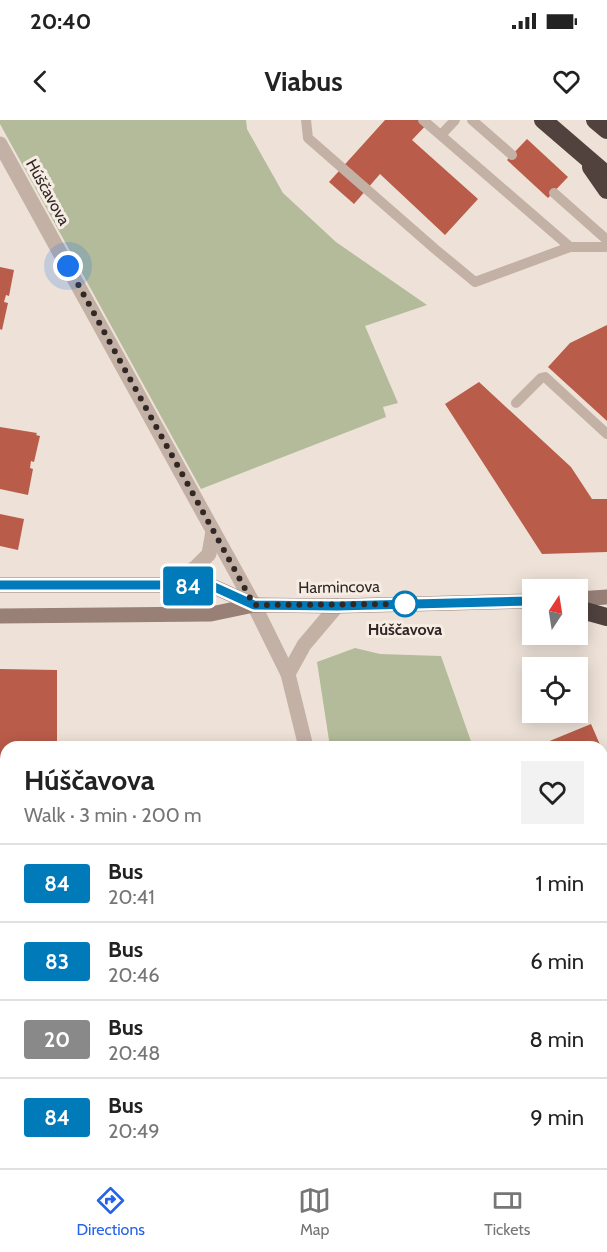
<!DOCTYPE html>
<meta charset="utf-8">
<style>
body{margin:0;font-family:Cabin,sans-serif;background:#f2f2f2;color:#222;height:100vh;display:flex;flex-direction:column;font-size:22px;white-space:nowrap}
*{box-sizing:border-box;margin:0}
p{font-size:20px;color:#767676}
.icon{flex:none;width:33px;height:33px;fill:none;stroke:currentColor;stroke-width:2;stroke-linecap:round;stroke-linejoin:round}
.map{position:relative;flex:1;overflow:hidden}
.details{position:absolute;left:0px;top:621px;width:608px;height:428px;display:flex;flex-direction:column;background:#fff;border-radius:18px 18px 0 0;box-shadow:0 3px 15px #0003}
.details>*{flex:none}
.badge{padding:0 12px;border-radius:4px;font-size:21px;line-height:39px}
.needle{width:39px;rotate:12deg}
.buttons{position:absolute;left:522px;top:459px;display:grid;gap:12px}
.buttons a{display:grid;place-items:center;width:66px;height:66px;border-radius:0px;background:#fff;box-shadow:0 3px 15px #0003;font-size:30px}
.you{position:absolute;width:30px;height:30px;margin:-15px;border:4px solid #fff;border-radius:50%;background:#1a73e8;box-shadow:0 0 0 9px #1a73e833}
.map>.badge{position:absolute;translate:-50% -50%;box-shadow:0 0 0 3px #fff}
.round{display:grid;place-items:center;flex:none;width:63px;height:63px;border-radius:0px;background:#f2f2f2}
.headline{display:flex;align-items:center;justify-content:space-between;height:102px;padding:0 24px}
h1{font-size:28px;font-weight:700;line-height:45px}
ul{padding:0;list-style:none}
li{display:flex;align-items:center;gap:18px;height:78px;padding:0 24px;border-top:2px solid #e0e0e0}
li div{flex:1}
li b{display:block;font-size:22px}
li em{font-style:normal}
li .badge{min-width:66px;font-weight:700;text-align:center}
.status{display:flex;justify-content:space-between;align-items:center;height:42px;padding:0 30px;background:#fff;direction:ltr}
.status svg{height:16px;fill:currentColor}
header{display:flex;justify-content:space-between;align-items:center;height:78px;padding:0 24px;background:#fff;font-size:27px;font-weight:700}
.tabs{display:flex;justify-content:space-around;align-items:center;height:84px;border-top:2px solid #e0e0e0;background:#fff;font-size:16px;color:#767676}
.tabs a{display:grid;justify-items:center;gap:3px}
.tabs .current{color:#2563eb}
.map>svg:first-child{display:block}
.green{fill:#b3bb9a}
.building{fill:#ba5c4a}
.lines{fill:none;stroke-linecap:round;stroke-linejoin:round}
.lane{stroke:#c4b1a6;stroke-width:10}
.street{stroke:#c4b1a6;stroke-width:15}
.secondary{stroke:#988077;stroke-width:15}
.highway{stroke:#51423e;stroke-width:18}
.line-casing{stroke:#fff;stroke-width:14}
.line{stroke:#007ab8;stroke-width:9}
.walk{stroke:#312826;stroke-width:6;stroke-dasharray:0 10.8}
.stop-dot{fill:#fff;stroke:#007ab8;stroke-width:3}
.labels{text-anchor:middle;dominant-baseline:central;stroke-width:6;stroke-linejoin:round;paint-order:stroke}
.street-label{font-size:16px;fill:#312826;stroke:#f6ece4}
.stop-label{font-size:16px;font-weight:bold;fill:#312826;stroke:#f6ece4}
</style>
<div class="status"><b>20:40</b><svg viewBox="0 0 49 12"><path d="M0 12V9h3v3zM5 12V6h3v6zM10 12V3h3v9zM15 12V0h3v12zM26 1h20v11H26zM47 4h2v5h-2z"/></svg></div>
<header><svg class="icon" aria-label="back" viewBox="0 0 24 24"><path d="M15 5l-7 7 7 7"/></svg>Viabus<svg class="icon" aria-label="heart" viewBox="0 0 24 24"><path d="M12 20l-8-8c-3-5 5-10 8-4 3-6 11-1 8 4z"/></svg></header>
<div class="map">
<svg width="607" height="1048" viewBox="0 0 607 1048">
<rect width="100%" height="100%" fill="#eee2d8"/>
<!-- green -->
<g class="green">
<polygon points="0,0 246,0 247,9 283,73 336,122 427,185 365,206 398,283 383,287 386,297 201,369 0,4"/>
<polygon points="355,528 380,534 441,536 473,627 330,627 317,542"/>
<polygon points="602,902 607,913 607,1048 524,1048 524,1043 602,1042"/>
</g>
<!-- building -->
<g class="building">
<polygon points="385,0 431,0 412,20 478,79 445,115 380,54 354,84 329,62"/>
<polygon points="527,19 568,57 548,78 507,40"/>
<polygon points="0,147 14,150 9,176 6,175 4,182 8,183 2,210 0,209"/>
<polygon points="607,205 607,301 548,247 570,223"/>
<polygon points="479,262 571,347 592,379 607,379 607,432 542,434 445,284"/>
<polygon points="0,307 37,313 36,315 40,316 34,342 31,341 30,348 33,349 28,375 0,369"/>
<polygon points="0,394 24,399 18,430 0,426"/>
<polygon points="0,549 57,550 57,622 42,622 42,627 6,627 6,861 0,861"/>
<polygon points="591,604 601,627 535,627"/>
<polygon points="602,629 607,642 607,798 602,784"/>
<polygon points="44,1042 115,1042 117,1048 47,1048"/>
<polygon points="171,1042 220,1042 222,1048 173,1048"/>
<polygon points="279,1042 337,1042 338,1045 347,1043 348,1048 280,1048"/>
</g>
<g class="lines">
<!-- lane -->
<g class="lane">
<polyline points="306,0 308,18 435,129 475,162 570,127"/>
<polyline points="423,0 570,127 607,127"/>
<polyline points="472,0 512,35"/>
<polyline points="441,15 455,0"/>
<polyline points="554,73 607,120"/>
<polyline points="516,283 541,258 545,257 607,314"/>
<polyline points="0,875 6,875"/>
</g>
<!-- street -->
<g class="street">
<polyline points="0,24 254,485 288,554 306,627"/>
<polyline points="165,466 195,448 209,434 213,411"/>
<polyline points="288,554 304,525 337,486"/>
<polyline points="602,883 607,882"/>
<polyline points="393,1042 394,1048"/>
</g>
<!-- secondary -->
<g class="secondary">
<polyline points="0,465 210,465 254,485"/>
<polyline points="578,479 607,477"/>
<polyline points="0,496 211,494 254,485 337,486 532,481"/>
</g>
<!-- highway -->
<g class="highway">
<polyline points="543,0 607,55"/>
<polyline points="595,0 607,10"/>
<polyline points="591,47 607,70"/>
<polyline points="578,489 607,497"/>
</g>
</g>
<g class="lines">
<defs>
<polyline id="line" points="0,465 210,465 254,485 337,486 532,481"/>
</defs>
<!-- line casing -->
<use href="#line" class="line-casing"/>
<!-- line -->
<use href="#line" class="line"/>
<!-- walk -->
<polyline class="walk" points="68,146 254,485 405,484"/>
</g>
<!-- markers -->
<circle class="stop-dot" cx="405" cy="484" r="12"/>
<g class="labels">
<!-- street labels -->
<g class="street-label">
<text transform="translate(48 72) rotate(61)">Húščavova</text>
<text transform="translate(339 467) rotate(-1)">Harmincova</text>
</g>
<!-- stop labels -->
<g class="stop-label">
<text x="405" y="509">Húščavova</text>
</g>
</g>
</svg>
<div class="buttons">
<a><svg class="needle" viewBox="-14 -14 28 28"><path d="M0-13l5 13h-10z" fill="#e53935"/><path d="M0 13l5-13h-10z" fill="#767676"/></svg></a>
<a><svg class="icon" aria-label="locate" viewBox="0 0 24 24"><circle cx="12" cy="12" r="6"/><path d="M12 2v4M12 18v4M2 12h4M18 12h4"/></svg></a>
</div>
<div class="you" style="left:68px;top:146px"></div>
<b class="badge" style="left:188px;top:466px;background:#007ab8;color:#fff">84</b>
<section class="details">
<div class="headline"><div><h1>Húščavova</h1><p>Walk · 3 min · 200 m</p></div><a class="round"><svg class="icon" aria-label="heart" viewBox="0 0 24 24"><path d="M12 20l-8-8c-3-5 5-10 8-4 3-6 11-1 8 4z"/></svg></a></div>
<ul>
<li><span class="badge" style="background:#007ab8;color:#fff">84</span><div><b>Bus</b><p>20:41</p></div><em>1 min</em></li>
<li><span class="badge" style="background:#007ab8;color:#fff">83</span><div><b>Bus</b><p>20:46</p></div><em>6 min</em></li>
<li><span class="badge" style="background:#898989;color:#fff">20</span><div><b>Bus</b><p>20:48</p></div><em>8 min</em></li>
<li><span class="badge" style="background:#007ab8;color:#fff">84</span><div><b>Bus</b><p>20:49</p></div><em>9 min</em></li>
</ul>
</section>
</div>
<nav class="tabs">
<a class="current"><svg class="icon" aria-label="directions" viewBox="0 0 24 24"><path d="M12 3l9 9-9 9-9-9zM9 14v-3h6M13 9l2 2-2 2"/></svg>Directions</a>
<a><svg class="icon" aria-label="map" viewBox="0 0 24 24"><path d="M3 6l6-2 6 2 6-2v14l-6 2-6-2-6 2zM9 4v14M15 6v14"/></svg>Map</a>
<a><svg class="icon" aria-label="tickets" viewBox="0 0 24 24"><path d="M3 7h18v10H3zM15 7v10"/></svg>Tickets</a>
</nav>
